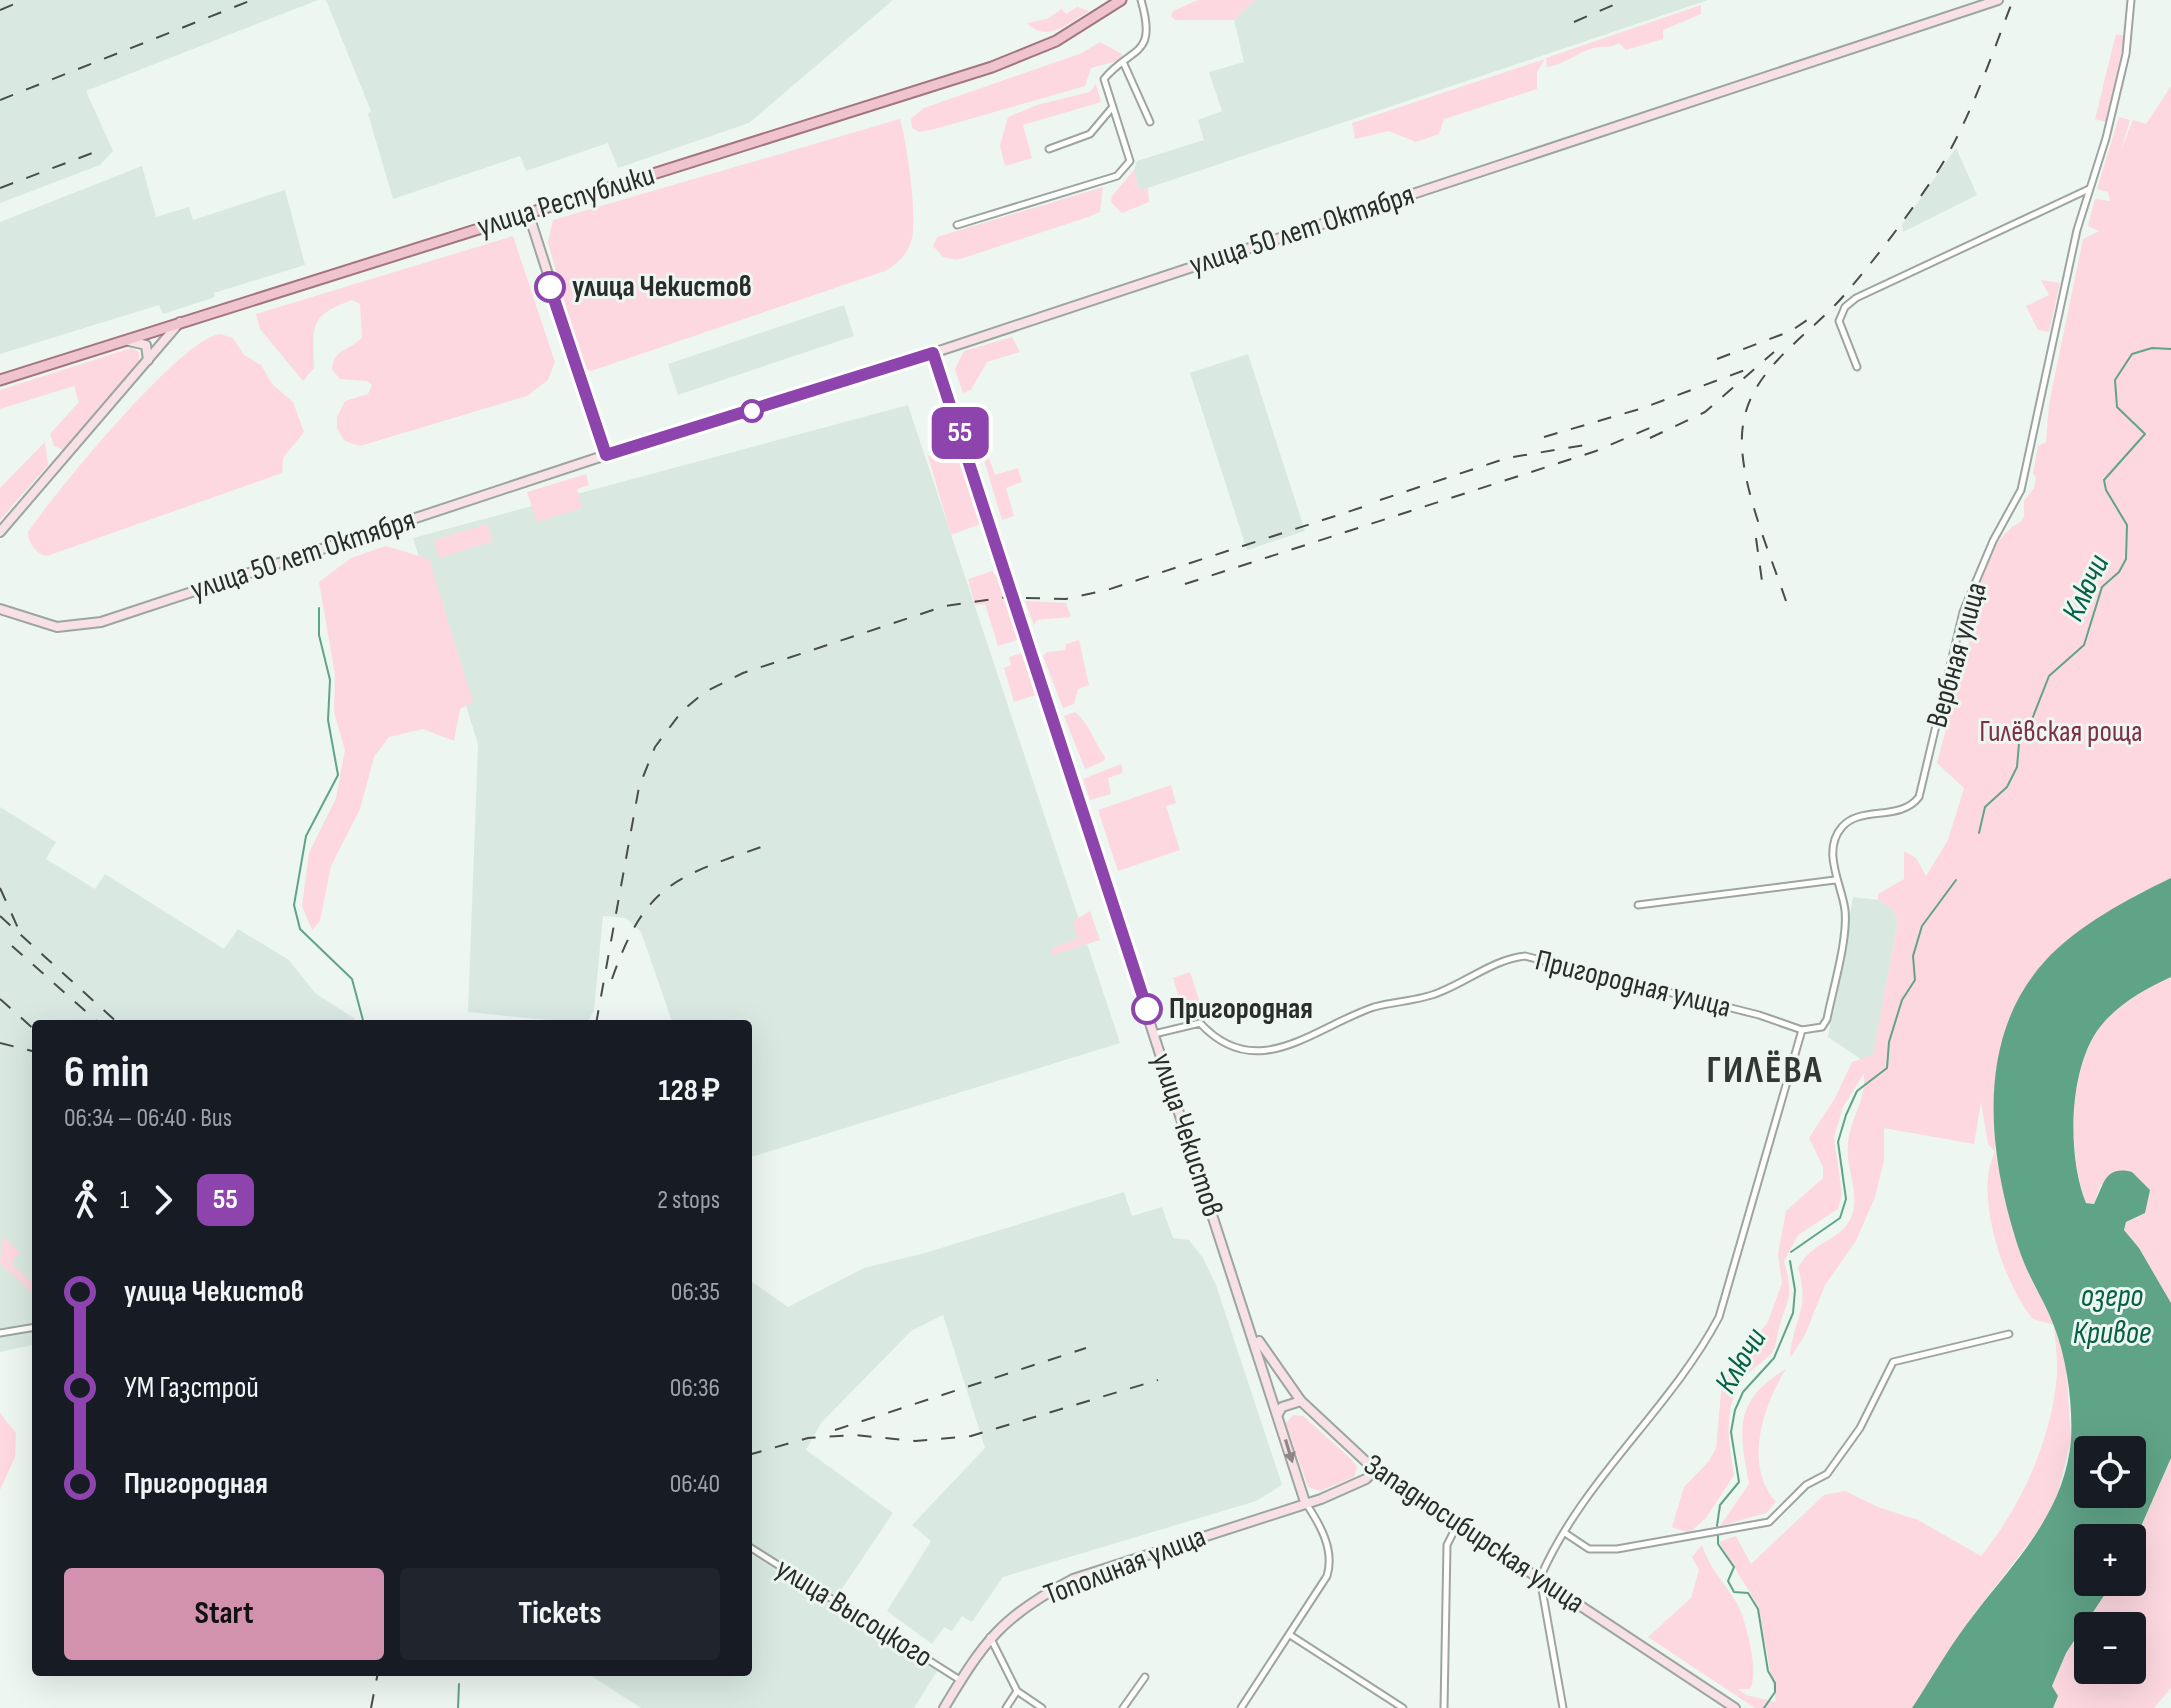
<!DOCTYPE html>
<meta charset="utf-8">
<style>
body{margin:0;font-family:"Sofia Sans Condensed",sans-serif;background:#20242c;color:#f1f3f6;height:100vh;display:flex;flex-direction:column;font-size:30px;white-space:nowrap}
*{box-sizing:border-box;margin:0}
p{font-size:26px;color:#9ea1a6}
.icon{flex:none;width:44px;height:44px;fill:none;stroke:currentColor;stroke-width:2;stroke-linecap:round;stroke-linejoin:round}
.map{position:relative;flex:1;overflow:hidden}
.details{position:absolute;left:32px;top:1020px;width:720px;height:656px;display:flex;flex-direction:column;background:#171b24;border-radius:8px;box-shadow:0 8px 32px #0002}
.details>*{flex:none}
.badge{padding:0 16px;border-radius:12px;font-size:28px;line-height:52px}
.tools{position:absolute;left:2074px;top:1436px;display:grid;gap:16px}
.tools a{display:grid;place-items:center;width:72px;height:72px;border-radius:8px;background:#171b24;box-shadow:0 8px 32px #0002;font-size:40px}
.map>.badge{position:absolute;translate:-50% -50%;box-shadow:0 0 0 4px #fff}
.legs{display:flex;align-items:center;gap:12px;height:88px;padding:0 32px;font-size:26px}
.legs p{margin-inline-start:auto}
.head{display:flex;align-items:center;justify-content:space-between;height:136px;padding:0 32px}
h1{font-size:44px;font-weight:700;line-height:60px}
.button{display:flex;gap:16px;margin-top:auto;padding:16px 32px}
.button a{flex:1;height:92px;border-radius:8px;background:#d292ae;color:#111;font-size:32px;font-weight:700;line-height:92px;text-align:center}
.button a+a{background:#20242c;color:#f1f3f6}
ul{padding:0 32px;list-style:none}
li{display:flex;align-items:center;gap:28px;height:96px;font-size:30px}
li i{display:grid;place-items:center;width:12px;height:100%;margin:0 10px;background:currentColor}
li i::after{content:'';width:20px;height:20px;margin:-10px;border:6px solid;border-radius:50%;background:#171b24}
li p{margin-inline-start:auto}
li:first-child i{background:linear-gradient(#0000 50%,currentColor 0)}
li:last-child i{background:linear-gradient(currentColor 50%,#0000 0)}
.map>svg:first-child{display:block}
.built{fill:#d9e9e1}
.green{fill:#fdd8e0;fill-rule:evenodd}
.water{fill:#60a488;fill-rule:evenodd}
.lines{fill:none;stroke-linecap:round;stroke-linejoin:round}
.stream{stroke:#60a488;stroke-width:2}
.street-casing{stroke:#9da5a1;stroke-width:9}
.secondary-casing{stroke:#9da5a1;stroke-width:12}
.primary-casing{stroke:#a37580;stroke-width:13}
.street{stroke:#fff;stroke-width:5}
.secondary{stroke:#f7e1e7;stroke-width:8}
.primary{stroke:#efc4ce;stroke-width:9}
.rail{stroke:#484c4a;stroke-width:2;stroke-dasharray:14 14;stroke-linecap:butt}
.oneway{fill:#908688}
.line-1-casing{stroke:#fff;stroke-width:18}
.line-1{stroke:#8e44ad;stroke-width:12}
.stop-1-dot{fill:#fff;stroke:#8e44ad;stroke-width:4}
.labels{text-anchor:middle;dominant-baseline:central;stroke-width:6;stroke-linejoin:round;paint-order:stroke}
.street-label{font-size:30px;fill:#292c2a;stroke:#edf6f1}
.stop-label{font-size:30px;font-weight:bold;fill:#292c2a;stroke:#edf6f1;text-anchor:start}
.park-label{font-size:30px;fill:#7f3049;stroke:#edf6f1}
.water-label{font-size:32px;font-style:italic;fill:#056146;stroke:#edf6f1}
.district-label{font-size:38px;font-weight:bold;letter-spacing:2px;fill:#323935;stroke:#edf6f1}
</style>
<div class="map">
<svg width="2171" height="1708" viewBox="0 0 2171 1708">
<rect width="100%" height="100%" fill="#edf6f1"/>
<!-- built -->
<g class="built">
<polygon points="0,0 318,0 86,91 113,151 100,165 0,203"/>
<polygon points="326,0 893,0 749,123 618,168 608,143 526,171 520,156 393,199 368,114 371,111"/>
<polygon points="1255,0 1708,0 1139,191 1134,170 1137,161 1204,140 1198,120 1222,111 1209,72 1244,62 1234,20"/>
<polygon points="1956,148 1977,195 1903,232 1902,225"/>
<polygon points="142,166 156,217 189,207 193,220 285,190 305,265 214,293 215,297 163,314 159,305 0,354 0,222"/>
<polygon points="844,305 854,336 678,395 668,364"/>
<polygon points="1248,354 1305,531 1247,550 1190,373"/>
<polygon points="908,405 1120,1043 748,1158 748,1024 673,1024 641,932 626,918 603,916 594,1011 586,1024 468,1012 478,744 413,538"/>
<polygon points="0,807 56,842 46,859 95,889 105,874 224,949 238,929 289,960 315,993 355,1019 352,1024 36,1024 36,1344 0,1352"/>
<polygon points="1853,897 1878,900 1892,908 1898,921 1873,1058 1861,1059 1828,1037"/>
<polygon points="1124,1192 1132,1216 1162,1207 1173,1238 1189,1240 1203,1258 1216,1285 1282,1485 1256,1501 1003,1577 972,1622 962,1616 952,1631 944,1627 932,1644 887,1611 931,1541 912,1525 985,1448 943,1315 911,1331 821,1423 806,1450 893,1513 837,1596 748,1541 748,1279 788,1307 864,1268 925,1253"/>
<polygon points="748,1552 937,1671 914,1708 641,1708 585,1672 748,1672"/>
</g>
<!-- green -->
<g class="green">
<polygon points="1198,0 1255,0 1234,20 1175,20 1171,16 1173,11"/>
<path d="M1701 5V14L1663 30V39L1626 50 1619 43C1609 49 1604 45 1594 48 1577 52 1566 64 1547 67L1546 58Z"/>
<path d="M1077 7 1089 11C1070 22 1047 44 1027 23L1047 19 1062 9 1066 14Z"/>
<polygon points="2116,34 2125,36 2106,122 2095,119"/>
<polygon points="1100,42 1122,54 1121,60 1091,68 1085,86 931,130 919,132 912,128 911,119 924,108 1082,53"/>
<polygon points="1545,59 1537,72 1537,89 1444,119 1439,134 1416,142 1389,131 1355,139 1352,123"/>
<polygon points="1096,84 1101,102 1023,125 1032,158 1005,166 1000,146 1008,117 1037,105 1090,92"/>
<path d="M2171 86V878L2134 896 2015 1007 2003 1041 1995 1080V1152L2020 1253 2054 1325 2066 1367 2071 1439 2057 1495 2045 1522 1974 1614 1912 1708H1755L1648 1637 1691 1598 1699 1570 1692 1557 1702 1545C1711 1574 1734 1591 1742 1615 1748 1634 1759 1671 1750 1689H1738L1746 1695 1776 1702 1758 1606 1719 1542 1736 1536 1751 1564 1824 1495 1845 1491 1878 1507 1918 1520 1981 1556C2021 1507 2052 1439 2057 1375 2058 1359 2055 1341 2054 1325L2033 1319C2004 1285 1973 1194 1995 1152L1988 1144 1981 1102 1974 1144 1884 1128V1160L1875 1197 1856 1241 1825 1285 1805 1335 1790 1358C1792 1320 1811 1311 1798 1268 1812 1242 1837 1241 1848 1223 1864 1199 1845 1170 1848 1144 1850 1117 1866 1104 1864 1073L1843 1107 1834 1137 1842 1194 1838 1209 1798 1235 1784 1261C1795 1300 1787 1297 1778 1332 1776 1340 1776 1349 1770 1355 1760 1364 1747 1372 1739 1385 1723 1413 1729 1444 1734 1475L1706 1518 1689 1533 1672 1527 1684 1487 1709 1461 1716 1448 1722 1382 1768 1322 1782 1283 1778 1254 1786 1211 1823 1178V1167L1809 1138 1835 1098 1852 1062 1873 1055 1898 921 1892 908 1878 900V894L1904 879V851L1916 858 1926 876 1948 840 1964 788 1937 763 1971 635C1973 603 1984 550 2010 529 2015 524 2020 524 2024 517V501L2034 488 2036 477 2033 473 2038 446 2046 442 2049 404 2083 239 2099 231 2088 226 2095 199 2110 201 2108 192 2097 189 2119 117 2130 120 2121 150 2133 120 2146 124Z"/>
<path d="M900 119C907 142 917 216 912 238 908 255 898 263 885 271L591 371 582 367 548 242 553 220Z"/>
<polygon points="1134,170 1139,190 1148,188 1149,202 1122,213 1111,202 1112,196"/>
<polygon points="1103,187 1100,212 1088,217 957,260 943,257 933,246 937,237"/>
<path d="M513 236 555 362 548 380 527 396 360 446 345 441 337 429V417L345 401 368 394 372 385 367 381 340 379 332 370C333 348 351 351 362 337L360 304 352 300C308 316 313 326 314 368L303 381 260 329 256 314Z"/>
<polygon points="2041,280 2060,283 2049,332 2038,330 2026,306 2049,295"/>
<path d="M220 334 233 338 244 355 261 365 272 384 293 402 304 432 283 458 282 473 47 556C36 554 28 543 28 532 54 494 181 338 220 334Z"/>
<polygon points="1012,337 1020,352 987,362 971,390 963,393 955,369 964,351"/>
<polygon points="131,348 139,352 139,361 63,450 54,446 50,434 79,402 74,386 0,409 0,390"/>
<polygon points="983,441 995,475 1018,468 1022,482 1006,488 1014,516 1002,520 979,443"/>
<polygon points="45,442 48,465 0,520 0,488"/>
<polygon points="956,446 983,523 951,535 928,456"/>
<polygon points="586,474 589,485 577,489 582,508 537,522 527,492"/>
<polygon points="487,524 493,541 439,558 434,540"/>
<polygon points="386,546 429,559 473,702 460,709 454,741 423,729 389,737 374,757 360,809 331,866 320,921 312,930 302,906 309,853 336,798 345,750 334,712 335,675 319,582 351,558"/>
<polygon points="992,571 1003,585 1020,639 998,646 985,604 975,605 968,579"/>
<polygon points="1025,601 1066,603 1071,617 1037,620 1034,625"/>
<polygon points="1079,640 1089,685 1078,689 1074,704 1063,708 1043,656 1047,652 1065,650 1066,644"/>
<polygon points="1022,653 1036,695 1014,702 1004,668 1011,665 1009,657"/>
<path d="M1075 712C1089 723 1094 742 1105 757L1104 761 1085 769 1064 716Z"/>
<polygon points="1121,764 1123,773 1108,778 1111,794 1090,800 1083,779"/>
<polygon points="1171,785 1176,803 1166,806 1180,850 1118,871 1098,810"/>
<polygon points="1090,911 1100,940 1052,955 1052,948 1077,939 1073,921"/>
<polygon points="1190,972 1203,1012 1185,1018 1173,978"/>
<path d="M2171 977V1303L2139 1248 2124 1230 2126 1222 2138 1217 2101 1184 2094 1204 2086 1203C2068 1156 2068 1068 2100 1027 2118 1004 2145 989 2171 977Z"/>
<polygon points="3,1236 20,1252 11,1263 36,1285 36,1296 0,1263"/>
<path d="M1786 1369C1763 1406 1743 1465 1776 1502L1766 1513 1720 1526 1749 1484C1739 1429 1733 1401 1786 1369Z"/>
<polygon points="0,1413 16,1433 15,1457 0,1490"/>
<polygon points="1293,1415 1303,1416 1351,1459 1357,1467 1354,1477 1320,1491 1308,1487 1286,1424"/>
<path d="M2171 1458V1688L2154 1708H2053L2055 1692 2052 1686 2066 1653 2113 1582H2132V1547ZM2088 1626H2132V1670H2088Z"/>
</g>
<!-- water -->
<path class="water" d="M2171 878V977C2145 989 2118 1004 2100 1027 2068 1068 2067 1157 2086 1203L2094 1204C2104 1185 2104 1165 2132 1172L2150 1190 2145 1213 2126 1222 2124 1230 2139 1248 2171 1303V1458L2132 1547V1538H2088V1582H2113L2066 1653 2052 1686 2058 1696 2053 1708H1912C1933 1676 1952 1642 1976 1612 2017 1559 2065 1511 2071 1440 2073 1404 2067 1360 2054 1326 2045 1302 2030 1280 2021 1255 1989 1161 1972 1041 2045 961 2078 925 2128 899 2171 878ZM2132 1450V1494H2088V1450Z"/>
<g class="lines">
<!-- stream -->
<g class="stream">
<polyline points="319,608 319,635 330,680 328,720 338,775 306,836 294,905 300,929 352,979 364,1024"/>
<polyline points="1979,833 1985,807 2007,787 2017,767 2019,743 2029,727 2049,676 2084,645 2102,587 2119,572 2126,559 2127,525 2106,490 2104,480 2145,434 2117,407 2115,380 2132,354 2152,348 2171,349"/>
<polyline points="1791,1252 1840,1218 1846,1199 1838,1142 1846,1115 1857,1091 1887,1068 1889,1042 1902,1000 1915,980 1913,956 1922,926 1956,880"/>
<polyline points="1717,1526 1720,1505 1739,1482 1731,1432 1735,1410 1743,1392 1774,1358 1793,1313 1795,1290 1790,1261"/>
<polyline points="1718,1535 1718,1544 1734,1567 1728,1581 1734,1592 1748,1593 1758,1609 1768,1671 1775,1683 1775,1692 1764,1708"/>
<polyline points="458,1708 459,1684"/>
</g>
<defs>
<g id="street">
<polyline points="1124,64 1150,122"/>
<polyline points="1049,149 1090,134 1111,109"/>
<path d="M957 225 1117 176 1130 161 1104 79C1131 46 1158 58 1141 0"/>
<polyline points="1857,367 1839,321 1845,307 1856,298 2089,189"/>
<polyline points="1638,905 1835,880"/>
<path d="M1154 1034 1200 1023C1257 1085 1314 1027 1374 1007 1395 1001 1420 1001 1440 992 1468 981 1495 959 1525 956L1759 1015 1802 1030 1822 1027 1827 1019C1833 988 1848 940 1845 910 1842 885 1821 851 1842 827 1861 805 1900 822 1919 797L1963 612 1993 541 2021 490 2077 230 2106 138 2126 54 2131 0"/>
<polyline points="0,1333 36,1327"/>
<polyline points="1565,1533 1589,1549 1617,1549 1769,1522 1806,1485 1827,1474 1860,1428 1893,1362 2009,1334"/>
<polyline points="748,1546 960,1680"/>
<polyline points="1290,1635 1403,1708"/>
<polyline points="990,1637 1017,1691 1042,1708"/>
<polyline points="1006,1708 1017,1691"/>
<polyline points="1123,1708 1145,1677"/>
<path d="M1241 1708 1327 1576C1335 1550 1320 1524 1305 1502"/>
<polyline points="1444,1708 1447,1545 1457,1525"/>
<path d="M1563 1708 1540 1578C1582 1480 1670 1410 1719 1317L1802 1030"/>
</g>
<g id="secondary">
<polyline points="528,212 606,455"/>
<polyline points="129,341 146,345 148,360"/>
<polyline points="933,353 1305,1502"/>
<polyline points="0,532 180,322"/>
<polyline points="0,609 57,627 101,622 594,459 933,353 1998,0"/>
<polyline points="1259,1341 1301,1401 1375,1470 1735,1708"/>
<polyline points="1278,1414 1282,1407 1301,1401"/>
<path d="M944 1708C984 1641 1002 1616 1073 1579L1321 1499 1366 1479 1375 1470"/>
</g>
<polyline id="primary" points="0,380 992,67 1056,41 1121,0"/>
</defs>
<!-- street casing -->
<use href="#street" class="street-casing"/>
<!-- secondary casing -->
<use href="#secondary" class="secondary-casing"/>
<!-- primary casing -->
<use href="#primary" class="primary-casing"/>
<!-- street -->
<use href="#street" class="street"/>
<!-- secondary -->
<use href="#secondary" class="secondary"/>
<!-- primary -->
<use href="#primary" class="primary"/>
<!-- rail -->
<g class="rail">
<polyline points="0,10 24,0"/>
<polyline points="1574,22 1625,0"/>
<polyline points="0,100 252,0"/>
<polyline points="0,188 95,152"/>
<polyline points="1717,359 1791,331 1813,316"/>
<polyline points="1544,437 1643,408 1745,370"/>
<polyline points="1650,438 1705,412 1774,352"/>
<polyline points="1380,500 1507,458 1591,444"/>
<polyline points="1756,538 1762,581"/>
<polyline points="1185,584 1596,451 1659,424"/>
<polyline points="1026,598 1066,599 1107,590 1366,506"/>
<path d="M1786 601C1770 553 1735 474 1743 425 1751 367 1811 335 1846 293 1877 257 1907 217 1934 177 1969 124 1990 59 2013 0"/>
<polyline points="0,888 18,928"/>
<polyline points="0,916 119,1024"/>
<polyline points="12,946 100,1024"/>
<path d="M612 979C645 885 673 878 761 847"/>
<polyline points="0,999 36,1031"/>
<polyline points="596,1024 639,787 655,747 682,711 705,692 743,673 945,606 1007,597"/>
<polyline points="0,1043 36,1052"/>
<polyline points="835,1430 1086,1348"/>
<polyline points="748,1455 808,1438 855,1435 915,1441 971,1436 1158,1380"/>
<polyline points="371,1708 378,1672"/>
</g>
</g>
<!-- one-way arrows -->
<defs><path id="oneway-solid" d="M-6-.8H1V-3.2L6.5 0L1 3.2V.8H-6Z" transform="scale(2)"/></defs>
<use class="oneway" href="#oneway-solid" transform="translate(1289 1451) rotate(73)"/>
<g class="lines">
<defs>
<polyline id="line-1" points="550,287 606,455 933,353 1147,1009"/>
</defs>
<!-- line-1 casing -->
<use href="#line-1" class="line-1-casing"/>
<!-- line-1 -->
<use href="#line-1" class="line-1"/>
</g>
<!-- markers -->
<g class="stop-1-dot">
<circle cx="550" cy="287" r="14"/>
<circle cx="752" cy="411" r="10"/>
<circle cx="1147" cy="1009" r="14"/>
</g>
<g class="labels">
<!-- street labels -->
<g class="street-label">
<text transform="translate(566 201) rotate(-17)">улица Республики</text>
<text transform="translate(1302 230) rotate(-18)">улица 50 лет Октября</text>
<text transform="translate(303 555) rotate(-18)">улица 50 лет Октября</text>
<text transform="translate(1957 655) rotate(-74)">Вербная улица</text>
<text transform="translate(1633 984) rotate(14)">Пригородная улица</text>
<text transform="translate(1187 1135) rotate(72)">улица Чекистов</text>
<text transform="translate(1474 1534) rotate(34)">Западносибирская улица</text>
<text transform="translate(1125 1566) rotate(-21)">Тополиная улица</text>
<text transform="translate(854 1613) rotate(32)">улица Высоцкого</text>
</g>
<!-- stop labels -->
<g class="stop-label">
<text x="572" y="287">улица Чекистов</text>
<text x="1169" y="1009">Пригородная</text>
</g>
<!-- park labels -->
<g class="park-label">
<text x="2061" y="732">Гилёвская роща</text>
</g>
<!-- water labels -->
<g class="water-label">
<text transform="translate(2086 588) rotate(-65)">Ключи</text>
<text x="2112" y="1296">озеро<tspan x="2112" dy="37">Кривое</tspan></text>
<text transform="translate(1741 1361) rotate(-59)">Ключи</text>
</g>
<!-- district labels -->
<g class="district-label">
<text x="1765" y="1070">ГИЛЁВА</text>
</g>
</g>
</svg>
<div class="tools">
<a><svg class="icon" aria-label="locate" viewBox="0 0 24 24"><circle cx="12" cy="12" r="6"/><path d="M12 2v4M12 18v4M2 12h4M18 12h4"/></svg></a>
<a>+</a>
<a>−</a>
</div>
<b class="badge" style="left:960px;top:433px;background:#8e44ad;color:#fff">55</b>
<section class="details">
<div class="head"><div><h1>6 min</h1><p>06:34 – 06:40 · Bus</p></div><b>128 ₽</b></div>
<div class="legs"><svg class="icon" aria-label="walk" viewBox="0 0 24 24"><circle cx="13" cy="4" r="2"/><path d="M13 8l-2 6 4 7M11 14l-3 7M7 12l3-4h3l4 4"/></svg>1<svg class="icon" aria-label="forward" viewBox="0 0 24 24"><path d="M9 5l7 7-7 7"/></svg><b class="badge" style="background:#8e44ad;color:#fff">55</b><p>2 stops</p></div>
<ul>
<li><i style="color:#8e44ad"></i><b>улица Чекистов</b><p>06:35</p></li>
<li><i style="color:#8e44ad"></i><span>УМ Газстрой</span><p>06:36</p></li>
<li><i style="color:#8e44ad"></i><b>Пригородная</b><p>06:40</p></li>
</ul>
<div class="button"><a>Start</a><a>Tickets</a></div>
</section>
</div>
